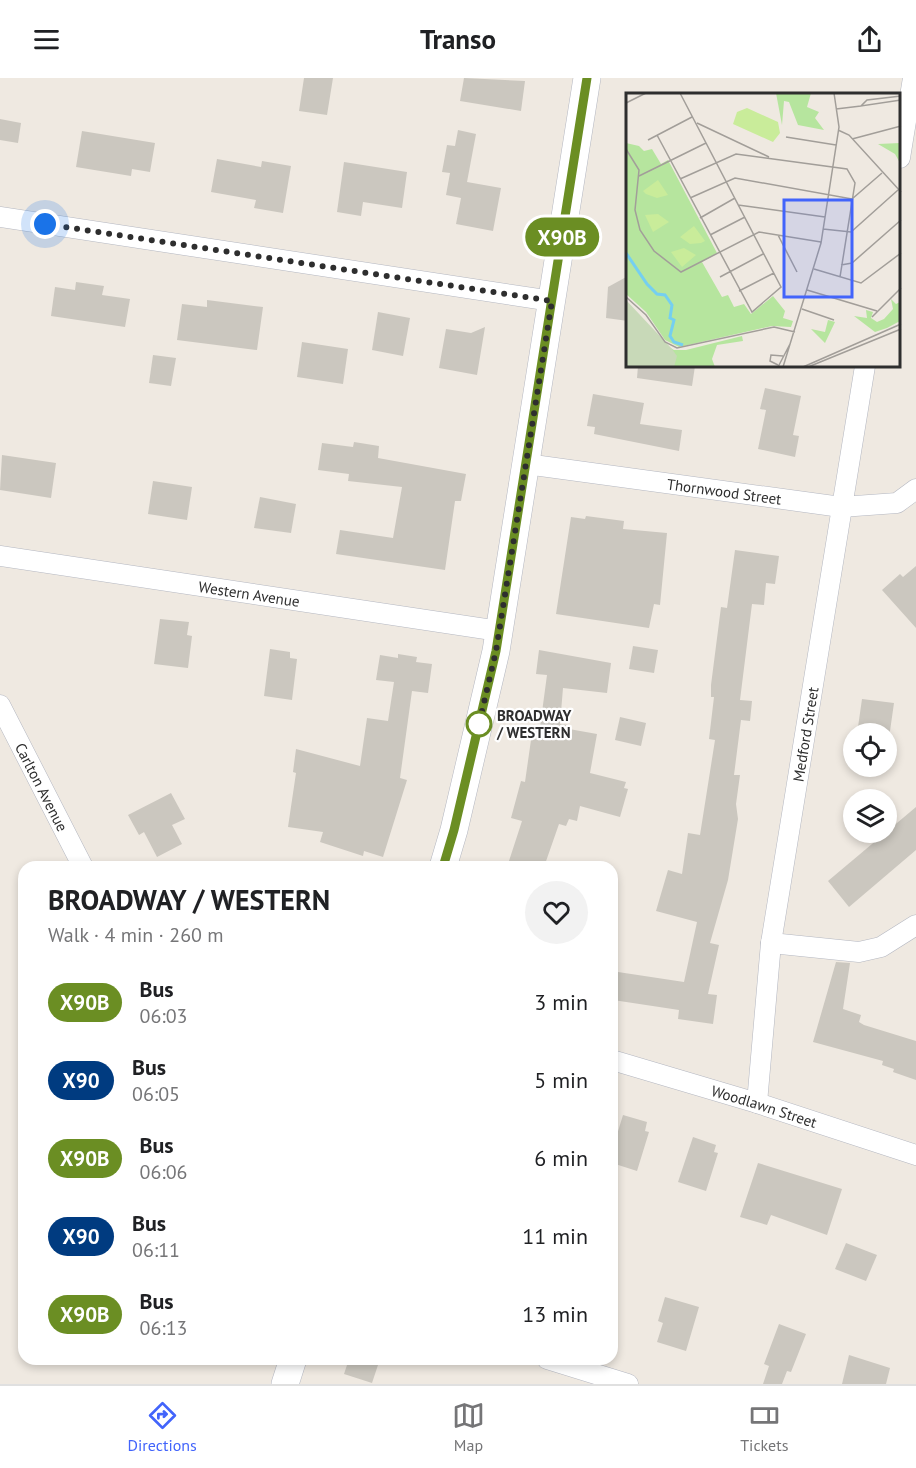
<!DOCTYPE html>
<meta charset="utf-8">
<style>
body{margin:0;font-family:"PT Sans",sans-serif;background:#f2f2f2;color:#202124;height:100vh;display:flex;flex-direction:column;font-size:22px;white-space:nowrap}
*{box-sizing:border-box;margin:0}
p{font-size:20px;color:#757577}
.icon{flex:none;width:33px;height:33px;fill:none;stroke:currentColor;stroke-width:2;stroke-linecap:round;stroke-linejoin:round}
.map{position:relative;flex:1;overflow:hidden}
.side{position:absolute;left:18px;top:783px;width:600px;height:504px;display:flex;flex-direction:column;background:#fff;border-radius:18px;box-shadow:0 3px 9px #0003}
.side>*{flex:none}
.badge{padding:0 12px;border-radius:20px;font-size:21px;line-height:39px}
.buttons{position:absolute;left:843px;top:645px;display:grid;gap:12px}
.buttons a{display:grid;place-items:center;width:54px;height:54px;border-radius:50%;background:#fff;box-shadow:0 3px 9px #0003;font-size:30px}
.you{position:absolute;width:30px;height:30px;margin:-15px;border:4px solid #fff;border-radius:50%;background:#1a73e8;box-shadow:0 0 0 9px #1a73e833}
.map>.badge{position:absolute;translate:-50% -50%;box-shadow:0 0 0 3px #fff}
.round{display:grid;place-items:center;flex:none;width:63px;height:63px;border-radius:32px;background:#f2f2f2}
.head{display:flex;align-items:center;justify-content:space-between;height:102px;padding:0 30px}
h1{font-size:28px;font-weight:700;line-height:45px}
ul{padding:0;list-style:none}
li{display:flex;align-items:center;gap:18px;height:78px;padding:0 30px}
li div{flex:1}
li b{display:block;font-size:22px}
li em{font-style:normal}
li .badge{min-width:66px;font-weight:700;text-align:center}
header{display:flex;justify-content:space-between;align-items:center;height:78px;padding:0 30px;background:#fff;font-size:27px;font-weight:700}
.tabs{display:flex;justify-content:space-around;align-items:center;height:84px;border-top:2px solid #e0e0e0;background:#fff;font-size:16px;color:#757577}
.tabs a{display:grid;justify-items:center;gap:3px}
.tabs .selected{color:#4264fb}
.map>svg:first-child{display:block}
.building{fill:#cbc7bf}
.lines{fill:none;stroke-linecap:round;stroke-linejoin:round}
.minor-casing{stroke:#b4b7c1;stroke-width:21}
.secondary-casing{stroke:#b4b7c1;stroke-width:28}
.minor{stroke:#fff;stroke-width:20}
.secondary{stroke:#fff;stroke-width:27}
.line-casing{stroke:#fff;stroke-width:14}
.line{stroke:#6b8e23;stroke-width:9}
.walk{stroke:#2e2e2e;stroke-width:6;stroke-dasharray:0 10.8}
.stop-dot{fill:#fff;stroke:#6b8e23;stroke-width:3}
.labels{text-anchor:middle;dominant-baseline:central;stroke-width:4.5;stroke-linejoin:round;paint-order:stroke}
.street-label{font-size:15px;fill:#2e2e2e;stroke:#fff}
.stop-label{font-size:15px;font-weight:bold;fill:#2e2e2e;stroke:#fff;text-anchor:start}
.inset-river{fill:none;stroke:#75cff0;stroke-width:3}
.inset-road{fill:none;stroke:#a29e99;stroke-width:1.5}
.view{fill:#4264fb;fill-opacity:0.15;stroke:#4264fb;stroke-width:3}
.inset-edge{fill:none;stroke:#2e2e2e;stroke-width:3}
</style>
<header><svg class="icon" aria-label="menu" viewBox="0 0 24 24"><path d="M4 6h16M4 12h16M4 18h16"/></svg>Transo<svg class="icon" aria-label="share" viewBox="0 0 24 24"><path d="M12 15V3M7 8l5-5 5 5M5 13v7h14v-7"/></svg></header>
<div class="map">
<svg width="916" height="1306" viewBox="0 0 916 1306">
<rect width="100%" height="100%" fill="#efe9e1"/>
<!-- building -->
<g class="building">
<polygon points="304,0 333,0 327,37 299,33"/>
<polygon points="464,0 525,3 521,33 460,23"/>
<polygon points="0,41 21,45 18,65 0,62"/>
<polygon points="458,52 476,56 467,104 501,110 493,153 456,146 461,120 446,117 450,95 442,94 447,67 455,68"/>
<polygon points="82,53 155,65 150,94 132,91 131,98 76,89"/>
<polygon points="217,81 261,89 262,83 291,88 283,135 254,130 256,122 211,114"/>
<polygon points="344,84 407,94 402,130 363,124 361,138 337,134"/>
<polygon points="628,198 628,243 606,240 608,209"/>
<polygon points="76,204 104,208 102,217 130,221 125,249 51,238 55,209 75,212"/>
<polygon points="207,222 263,229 257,272 177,262 182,226 207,229"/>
<polygon points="378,234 410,240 403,278 372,272"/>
<polygon points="485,249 477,297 439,290 446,251 471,255"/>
<polygon points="302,264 348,271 343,306 297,299"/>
<polygon points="153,277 176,280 171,308 149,305"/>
<polygon points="638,288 695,288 692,308 637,300"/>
<polygon points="765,310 801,318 793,357 799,358 795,379 758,371 766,332 760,331"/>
<polygon points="593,316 644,325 640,346 682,352 679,373 594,356 595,349 587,348"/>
<polygon points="354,364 379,368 378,380 466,396 461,423 455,423 445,492 336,476 340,452 393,460 402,409 348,403 349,396 318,392 322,365 353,369"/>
<polygon points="2,377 56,385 51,420 0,412"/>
<polygon points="153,403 192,409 187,442 148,436"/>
<polygon points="260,419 296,426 291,455 254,450"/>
<polygon points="586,438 624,443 623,451 667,455 660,527 654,526 649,550 556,536 571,439 585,441"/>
<polygon points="735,472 779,478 775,506 766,505 764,527 752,526 740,622 752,623 750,643 741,642 734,697 740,697 736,726 738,741 728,802 710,865 719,867 708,916 717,917 713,946 678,941 679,932 613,922 618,894 684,904 697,844 656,833 668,792 682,796 688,755 700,757 715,662 709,661 714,619 711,619 711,607 721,529 727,530"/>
<polygon points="916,488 916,550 882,512 900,496 903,499"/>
<polygon points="160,541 189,544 187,557 192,558 188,590 154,586"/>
<polygon points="633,568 658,572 654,595 629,591"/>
<polygon points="270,571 290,574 290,580 297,581 292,622 264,618"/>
<polygon points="539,572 611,585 607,615 563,610 560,646 569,647 569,651 597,656 590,695 626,704 624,710 628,711 620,739 580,728 577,743 569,741 566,748 559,746 544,789 507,789 522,743 511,740 521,703 525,704 533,648 540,649 547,597 536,596"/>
<polygon points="398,576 417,579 416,584 432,586 428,615 412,613 400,700 407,702 383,779 364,773 363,778 320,764 323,754 288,749 296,695 293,694 296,671 360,688 367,640 388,643 394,604 376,602 380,577 398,580"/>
<polygon points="862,621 894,625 887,674 886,656 857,656"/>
<polygon points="620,639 646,645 641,668 615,662"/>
<polygon points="171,715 185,741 172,747 182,766 157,779 144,754 139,757 128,737"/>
<polygon points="916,729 916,772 849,829 828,803"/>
<polygon points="836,884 850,885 843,931 861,937 859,944 864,947 916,963 916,1002 893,994 894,991 882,987 883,983 813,964"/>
<polygon points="623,1037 647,1044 645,1053 649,1054 637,1093 612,1085 612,1073"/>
<polygon points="693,1059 716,1067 714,1074 718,1075 706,1113 678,1104"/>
<polygon points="758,1085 842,1111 827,1157 771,1137 767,1147 740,1139"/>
<polygon points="846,1165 877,1177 866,1203 835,1191"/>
<polygon points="665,1219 699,1229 686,1273 657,1264 663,1245 658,1243"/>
<polygon points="779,1246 806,1256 791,1294 787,1293 782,1306 763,1306 769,1288 764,1286"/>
<polygon points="849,1277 890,1290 886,1306 842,1306"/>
<polygon points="349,1281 380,1281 372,1305 344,1296"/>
</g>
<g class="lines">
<defs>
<g id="minor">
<polyline points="900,80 913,0"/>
<polyline points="0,139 552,223"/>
<path id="s1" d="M526 386 841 429 897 425 916 411"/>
<path id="s2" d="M0 478 499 553"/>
<path id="s3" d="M0 627 83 789"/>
<polyline points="771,865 859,874 881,869 916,847"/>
<path id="s4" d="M612 982 757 1025 916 1077"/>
<path id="s5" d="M757 1025 771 865 865 288"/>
<polyline points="547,1281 628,1306"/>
</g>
<g id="secondary">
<polyline points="443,789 454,752 496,573 587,0"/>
<polyline points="285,1306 293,1281"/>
</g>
</defs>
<!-- minor casing -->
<use href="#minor" class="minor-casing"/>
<!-- secondary casing -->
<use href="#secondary" class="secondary-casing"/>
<!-- minor -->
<use href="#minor" class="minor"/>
<!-- secondary -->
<use href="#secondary" class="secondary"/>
</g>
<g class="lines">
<defs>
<polyline id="line" points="443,789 454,752 496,573 587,0"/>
</defs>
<!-- line casing -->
<use href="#line" class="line-casing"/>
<!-- line -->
<use href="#line" class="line"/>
<!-- walk -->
<polyline class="walk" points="45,146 552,223 496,573 479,646"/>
</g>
<!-- markers -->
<circle class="stop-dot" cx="479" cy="646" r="12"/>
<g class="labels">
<!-- street labels -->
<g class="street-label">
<text stroke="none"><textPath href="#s1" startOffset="200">Thornwood Street</textPath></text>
<text stroke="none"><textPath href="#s2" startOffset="252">Western Avenue</textPath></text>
<text stroke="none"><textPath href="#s5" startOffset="372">Medford Street</textPath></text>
<text stroke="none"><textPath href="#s3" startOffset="92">Carlton Avenue</textPath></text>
<text stroke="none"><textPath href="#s4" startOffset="159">Woodlawn Street</textPath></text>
</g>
<!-- stop labels -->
<g class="stop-label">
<text x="497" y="637">BROADWAY<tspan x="497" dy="17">/ WESTERN</tspan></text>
</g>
</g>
<!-- overview -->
<g transform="translate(626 15)">
<rect width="274" height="274" fill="#efe9e1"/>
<path d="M150 0H185L181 14 193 19 189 25 198 37 172 32 163 9 158 8 156 32ZM0 50 13 53 18 58 26 56 35 71 42 67 91 160 76 169 96 204 102 202 108 214 118 211 125 221 147 203 159 218 157 225 167 228 165 234 146 233 53 254 39 247 20 219 0 201ZM274 50V70L269 61 252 51ZM265 206 270 211 274 209V228L261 235 249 239 228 223 241 225 240 217 247 219 245 225 251 229 258 226 267 216ZM202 227 209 229 199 250 185 236 199 239ZM116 243 117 248 91 252 86 266 89 274H20L36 250 48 257H60Z" fill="#b6e59e"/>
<path d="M0 207 46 256 51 263 48 274H0Z" fill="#c8d9b8"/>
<path d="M121 15 152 29 154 40 147 49 107 31 111 19ZM32 87 42 102 31 105 20 101 17 98ZM32 121 43 129 27 139 19 122ZM68 133 79 148 75 150 64 151 54 144ZM58 155 70 162 56 174 45 159Z" fill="#c9ec9a"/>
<path class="inset-river" d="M0 160 21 191 31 201 39 202 46 212 44 225 48 227 44 243 48 249 57 252"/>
<path class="inset-road" d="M275 3 241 7 235 13 275 7M0 10 20 0M210 16 235 13M71 30 143 64M212 37 223 42 275 99M31 42 126 219 155 194 54 0M160 44 210 52M226 46 275 33M22 47 66 24M0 56 13 77 9 117 14 137 28 158 55 179 133 139 195 149M13 83 80 50M54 86 110 61 221 76 229 90 214 184M64 105 109 85 226 106 256 80M112 112 199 124M74 125 109 105M197 136 225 139 272 97M84 142 119 124M152 142 171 179M215 172 226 170 275 127M188 176 235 190 275 160M94 184 137 161M181 197 251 218M113 198 148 180M0 204 20 222 39 249 51 255 148 234 169 239M176 216 208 227M246 224 275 195M152 272 144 268 145 262 157 263M152 274 164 251M157 274 195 150 213 34 208 0M177 274 275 231M182 274 275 236"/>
<path class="view" d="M158 107H226V204H158Z"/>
<rect width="274" height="274" class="inset-edge"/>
</g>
</svg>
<div class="buttons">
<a><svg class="icon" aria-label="locate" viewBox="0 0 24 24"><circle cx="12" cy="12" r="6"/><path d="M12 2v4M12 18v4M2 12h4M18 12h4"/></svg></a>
<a><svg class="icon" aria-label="layers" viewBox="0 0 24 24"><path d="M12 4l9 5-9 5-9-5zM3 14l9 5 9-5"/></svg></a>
</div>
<div class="you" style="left:45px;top:146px"></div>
<b class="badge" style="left:562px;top:159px;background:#6b8e23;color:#fff">X90B</b>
<section class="side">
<div class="head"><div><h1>BROADWAY / WESTERN</h1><p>Walk · 4 min · 260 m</p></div><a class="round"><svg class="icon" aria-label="heart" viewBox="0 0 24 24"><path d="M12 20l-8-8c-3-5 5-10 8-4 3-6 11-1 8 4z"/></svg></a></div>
<ul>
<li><span class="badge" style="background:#6b8e23;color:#fff">X90B</span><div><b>Bus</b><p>06:03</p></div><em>3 min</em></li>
<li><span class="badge" style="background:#003b80;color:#fff">X90</span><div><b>Bus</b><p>06:05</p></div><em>5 min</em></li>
<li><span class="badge" style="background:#6b8e23;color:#fff">X90B</span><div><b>Bus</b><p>06:06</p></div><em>6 min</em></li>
<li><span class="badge" style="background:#003b80;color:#fff">X90</span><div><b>Bus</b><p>06:11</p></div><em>11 min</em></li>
<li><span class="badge" style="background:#6b8e23;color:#fff">X90B</span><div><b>Bus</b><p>06:13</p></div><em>13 min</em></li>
</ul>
</section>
</div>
<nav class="tabs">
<a class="selected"><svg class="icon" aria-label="directions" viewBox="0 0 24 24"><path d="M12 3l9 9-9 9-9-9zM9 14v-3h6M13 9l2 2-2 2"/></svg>Directions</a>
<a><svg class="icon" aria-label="map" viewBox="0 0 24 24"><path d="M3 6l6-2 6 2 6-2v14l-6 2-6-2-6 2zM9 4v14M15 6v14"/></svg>Map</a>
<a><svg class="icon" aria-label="tickets" viewBox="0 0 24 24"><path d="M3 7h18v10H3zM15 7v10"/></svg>Tickets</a>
</nav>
